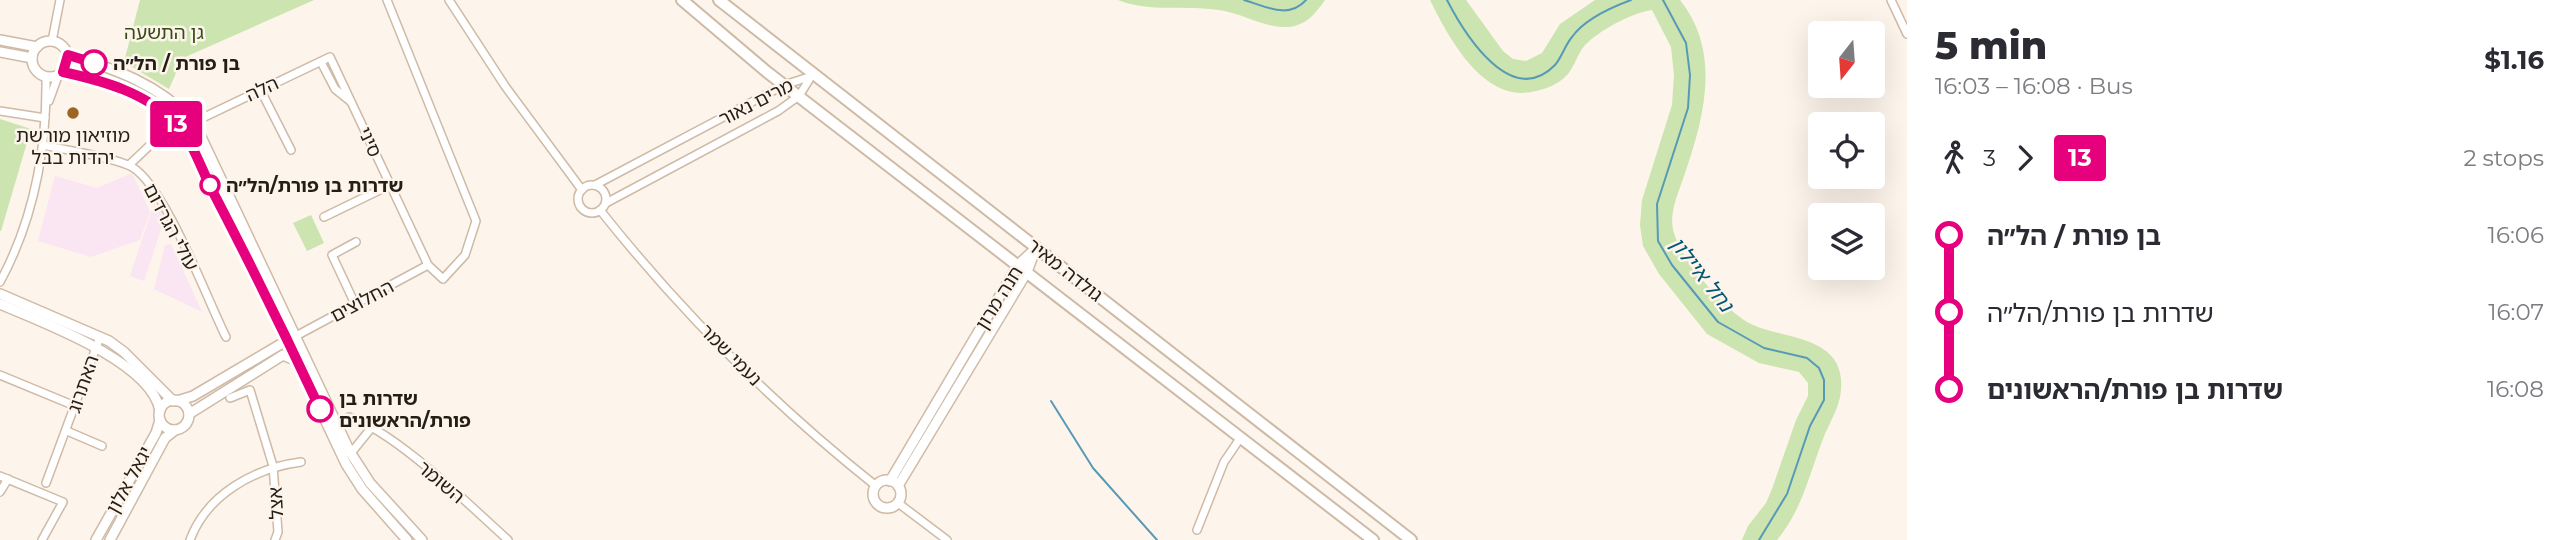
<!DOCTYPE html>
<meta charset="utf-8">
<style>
body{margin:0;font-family:Montserrat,"Noto Sans Hebrew",sans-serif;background:#f2f2f3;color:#2b2b33;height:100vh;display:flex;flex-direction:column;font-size:26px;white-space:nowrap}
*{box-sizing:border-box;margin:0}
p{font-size:23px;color:#7c7c81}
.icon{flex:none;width:38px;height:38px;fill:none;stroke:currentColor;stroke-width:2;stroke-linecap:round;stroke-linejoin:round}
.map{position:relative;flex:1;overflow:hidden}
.side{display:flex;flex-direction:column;background:#fff;width:665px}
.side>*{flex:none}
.badge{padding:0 14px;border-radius:5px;font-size:24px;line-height:46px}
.needle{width:46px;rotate:197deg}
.buttons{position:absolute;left:1808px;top:21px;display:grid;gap:14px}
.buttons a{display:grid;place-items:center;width:77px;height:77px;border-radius:7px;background:#fff;box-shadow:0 7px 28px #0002;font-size:35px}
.map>.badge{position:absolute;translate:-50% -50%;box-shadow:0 0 0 4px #fff}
.legs{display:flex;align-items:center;gap:10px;height:77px;padding:0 28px;font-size:23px}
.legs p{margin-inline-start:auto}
.overview{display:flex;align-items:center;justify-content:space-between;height:119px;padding:0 28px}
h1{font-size:38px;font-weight:800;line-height:52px}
ul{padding:0 28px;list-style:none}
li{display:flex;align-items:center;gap:24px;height:77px;font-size:26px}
li i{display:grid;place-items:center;width:10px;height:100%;margin:0 9px;background:currentColor}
li i::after{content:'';width:18px;height:18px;margin:-9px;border:5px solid;border-radius:50%;background:#fff}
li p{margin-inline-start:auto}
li:first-child i{background:linear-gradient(#0000 50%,currentColor 0)}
li:last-child i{background:linear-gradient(currentColor 50%,#0000 0)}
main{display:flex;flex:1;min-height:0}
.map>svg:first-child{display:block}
.education{fill:#fae5f3}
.green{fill:#cbe4b0}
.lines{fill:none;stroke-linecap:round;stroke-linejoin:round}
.stream{stroke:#589ab6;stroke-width:2}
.minor-casing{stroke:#cfbaa6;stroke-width:10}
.tertiary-casing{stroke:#cfbaa6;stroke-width:12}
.secondary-casing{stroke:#cfbaa6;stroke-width:14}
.minor{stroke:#fff;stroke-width:7}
.tertiary{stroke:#fff;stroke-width:9}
.secondary{stroke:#fff;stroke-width:10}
.line-1-casing{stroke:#fff;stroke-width:16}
.line-1{stroke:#e6007e;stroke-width:10}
.stop-1-dot{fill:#fff;stroke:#e6007e;stroke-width:3.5}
.poi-dot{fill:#9d6522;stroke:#fdf4eb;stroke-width:2.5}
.labels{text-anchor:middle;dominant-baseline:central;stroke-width:5;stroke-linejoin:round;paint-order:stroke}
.park-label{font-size:19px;fill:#364c15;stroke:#fdf4eb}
.stop-label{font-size:19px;font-weight:bold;fill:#251e16;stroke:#fdf4eb;text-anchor:start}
.street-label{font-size:19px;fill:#251e16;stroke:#fdf4eb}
.poi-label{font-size:19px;fill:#251e16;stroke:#fdf4eb}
.water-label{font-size:21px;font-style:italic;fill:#015774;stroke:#fdf4eb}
</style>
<main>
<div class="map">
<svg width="1907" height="540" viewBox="0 0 1907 540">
<rect width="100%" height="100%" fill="#fdf4eb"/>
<!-- education -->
<g class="education">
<polygon points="132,173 150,212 140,240 91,257 38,241 55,176 97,188"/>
<polygon points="154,203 165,217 144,281 130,276"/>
<polygon points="171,244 202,312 154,289 165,245"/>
</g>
<!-- green -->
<g class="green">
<polygon points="140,0 314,0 174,62 176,73 169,89 124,62"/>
<path d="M1118 0H1325C1315 14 1306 26 1287 27 1264 28 1242 13 1219 10 1185 5 1151 13 1118 0Z"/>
<path d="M1430 0H1466L1503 51 1513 59 1526 61 1542 53 1560 24 1595 0H1680C1722 53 1704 118 1684 176 1678 194 1668 214 1674 233 1681 260 1724 308 1747 322 1777 339 1837 334 1841 379 1843 404 1831 418 1823 439 1809 475 1802 510 1777 540H1742L1748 526 1766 503 1772 489 1796 420 1808 396V383L1799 372 1759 363 1707 334 1659 274 1643 246 1640 225 1642 200 1672 105 1674 75 1671 47 1652 10C1631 13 1600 30 1585 45 1577 54 1574 69 1565 77 1558 84 1546 89 1536 91 1484 105 1449 38 1430 0Z"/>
<polygon points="0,119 31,129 1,231 0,231"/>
<polygon points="311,215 324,243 307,251 293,223"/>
</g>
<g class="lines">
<!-- stream -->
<g class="stream">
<path d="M1244 0C1265 6 1288 20 1306 0"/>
<path d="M1447 0C1464 33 1511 110 1555 65 1562 57 1565 45 1572 37 1584 20 1612 7 1631 0"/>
<polyline points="1663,0 1686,43 1690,75 1688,108 1657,204 1658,241 1672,265 1718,322 1764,348 1807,358 1819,368 1824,380 1824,400 1810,426 1787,494 1759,540"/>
<polyline points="1051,401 1093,468 1157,540"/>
</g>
<defs>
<g id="minor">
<polyline points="449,0 505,86 582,190"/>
<polyline points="1891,0 1907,34"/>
<polyline points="52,41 60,0"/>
<polyline points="321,62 335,89 350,101"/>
<polyline points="260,89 291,150"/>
<polyline points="49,101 58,76"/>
<polyline points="0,111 45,118"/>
<polyline points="194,122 330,57 428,265 443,279 465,255 476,221 387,0"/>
<path d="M43 145C65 150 114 157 132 167 165 186 207 299 226 337"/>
<polyline points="129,165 149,146"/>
<polyline points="595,185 784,85 812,76"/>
<circle cx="592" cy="199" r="14"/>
<polyline points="606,203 778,111 799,96 812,75"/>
<path d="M600 210C681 312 774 405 876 486"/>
<polyline points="324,217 390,185"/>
<path d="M0 282C34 219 47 148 46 77"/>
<polyline points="355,304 332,255 356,242"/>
<polyline points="296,336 428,265"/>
<polyline points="0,375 75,406"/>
<polyline points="230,398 250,390 273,466 278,532 275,540"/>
<path d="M349 417C396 432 469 505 508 540"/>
<polyline points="67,431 102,446"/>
<polyline points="351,453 372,427"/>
<polyline points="0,476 63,502 42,540"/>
<polyline points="46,483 100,337"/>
<polyline points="0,492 8,479"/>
<polyline points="898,503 947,540"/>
<polyline points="1197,530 1224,462 1241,437"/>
<path d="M190 540C207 494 255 468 301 462"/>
</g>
<g id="tertiary">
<polyline points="0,40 37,47"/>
<circle cx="50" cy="59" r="18"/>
<polyline points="0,52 32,58"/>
<path d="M68 55C116 69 158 84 194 122L350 452 370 483 422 540"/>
<path d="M63 72C105 81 147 93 177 125 194 142 208 183 220 205 264 290 305 377 346 464L362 489 407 540"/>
<polyline points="0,294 109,341 124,352 173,401"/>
<path d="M0 304C42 322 152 362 160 411"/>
<circle cx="174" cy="415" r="15"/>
<polyline points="177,401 193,396 291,338"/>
<polyline points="189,414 283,355 297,361"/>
<circle cx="887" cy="494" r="14"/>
<polyline points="890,481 1018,265 1036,248"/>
<polyline points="898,486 1027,272 1034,253"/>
<polyline points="96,540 156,433 160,420"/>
<polyline points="110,540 165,438 175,430"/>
</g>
<g id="secondary">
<polyline points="682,0 767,72 1373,540"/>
<polyline points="719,0 1411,540"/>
</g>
</defs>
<!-- minor casing -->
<use href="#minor" class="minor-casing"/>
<!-- tertiary casing -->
<use href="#tertiary" class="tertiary-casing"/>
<!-- secondary casing -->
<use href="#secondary" class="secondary-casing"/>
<!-- minor -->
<use href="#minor" class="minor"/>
<!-- tertiary -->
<use href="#tertiary" class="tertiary"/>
<!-- secondary -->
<use href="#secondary" class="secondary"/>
</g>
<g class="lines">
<defs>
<path id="line-1" d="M94 63 68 55 63 72C104 81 148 93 178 126 193 142 202 171 213 192 250 263 286 336 320 409"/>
</defs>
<!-- line-1 casing -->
<use href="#line-1" class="line-1-casing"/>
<!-- line-1 -->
<use href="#line-1" class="line-1"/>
</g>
<!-- markers -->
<g class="stop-1-dot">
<circle cx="94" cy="63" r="12"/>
<circle cx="210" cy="185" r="9"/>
<circle cx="320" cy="409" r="12"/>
</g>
<circle class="poi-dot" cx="73" cy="113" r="7"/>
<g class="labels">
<!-- park labels -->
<g class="park-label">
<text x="164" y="32">גן התשעה</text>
</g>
<!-- stop labels -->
<g class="stop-label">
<text x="113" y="63">בן פורת / הל״ה</text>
<text x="226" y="185">שדרות בן פורת/הל״ה</text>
<text x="339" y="398">שדרות בן<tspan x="339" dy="22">פורת/הראשונים</tspan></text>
</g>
<!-- street labels -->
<g class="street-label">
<text transform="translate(262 89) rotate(-25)">הלה</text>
<text transform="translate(756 102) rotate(-27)">מרים נאור</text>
<text transform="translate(370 142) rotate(65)">סיני</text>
<text transform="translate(171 227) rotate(62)">עולי הגרדום</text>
<text transform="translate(1065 270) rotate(38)">גולדה מאיר</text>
<text transform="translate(999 298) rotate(-58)">חנה מרון</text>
<text transform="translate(362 301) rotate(-28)">החלוצים</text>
<text transform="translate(731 355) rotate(45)">נעמי שמר</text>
<text transform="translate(83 384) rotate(-71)">האתרוג</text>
<text transform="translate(129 480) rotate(-61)">יגאל אלון</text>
<text transform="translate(441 482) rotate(40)">השומר</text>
<text transform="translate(276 503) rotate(-93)">אצל</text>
</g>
<!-- poi labels -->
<g class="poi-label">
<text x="73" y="135">מוזיאון מורשת<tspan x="73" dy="22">יהדות בבל</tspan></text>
</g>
<!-- water labels -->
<g class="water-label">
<text transform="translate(1702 274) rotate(52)">נחל איילון</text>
</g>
</g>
</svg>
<div class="buttons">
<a><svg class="needle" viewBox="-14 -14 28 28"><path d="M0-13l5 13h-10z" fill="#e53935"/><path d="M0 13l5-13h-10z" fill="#7c7c81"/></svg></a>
<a><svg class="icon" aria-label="locate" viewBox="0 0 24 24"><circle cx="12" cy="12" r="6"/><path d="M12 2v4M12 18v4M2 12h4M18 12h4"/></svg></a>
<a><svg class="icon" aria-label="layers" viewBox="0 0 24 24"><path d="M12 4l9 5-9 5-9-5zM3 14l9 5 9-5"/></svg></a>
</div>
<b class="badge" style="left:176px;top:124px;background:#e6007e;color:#fff">13</b>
</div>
<section class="side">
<div class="overview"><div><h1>5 min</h1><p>16:03 – 16:08 · Bus</p></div><b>$1.16</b></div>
<div class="legs"><svg class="icon" aria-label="walk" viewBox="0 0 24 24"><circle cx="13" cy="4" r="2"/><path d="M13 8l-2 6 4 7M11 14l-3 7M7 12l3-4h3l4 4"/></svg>3<svg class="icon" aria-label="forward" viewBox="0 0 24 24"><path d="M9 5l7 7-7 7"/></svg><b class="badge" style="background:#e6007e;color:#fff">13</b><p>2 stops</p></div>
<ul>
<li><i style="color:#e6007e"></i><b>בן פורת / הל״ה</b><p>16:06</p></li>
<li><i style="color:#e6007e"></i><span>שדרות בן פורת/הל״ה</span><p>16:07</p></li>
<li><i style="color:#e6007e"></i><b>שדרות בן פורת/הראשונים</b><p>16:08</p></li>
</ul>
</section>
</main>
